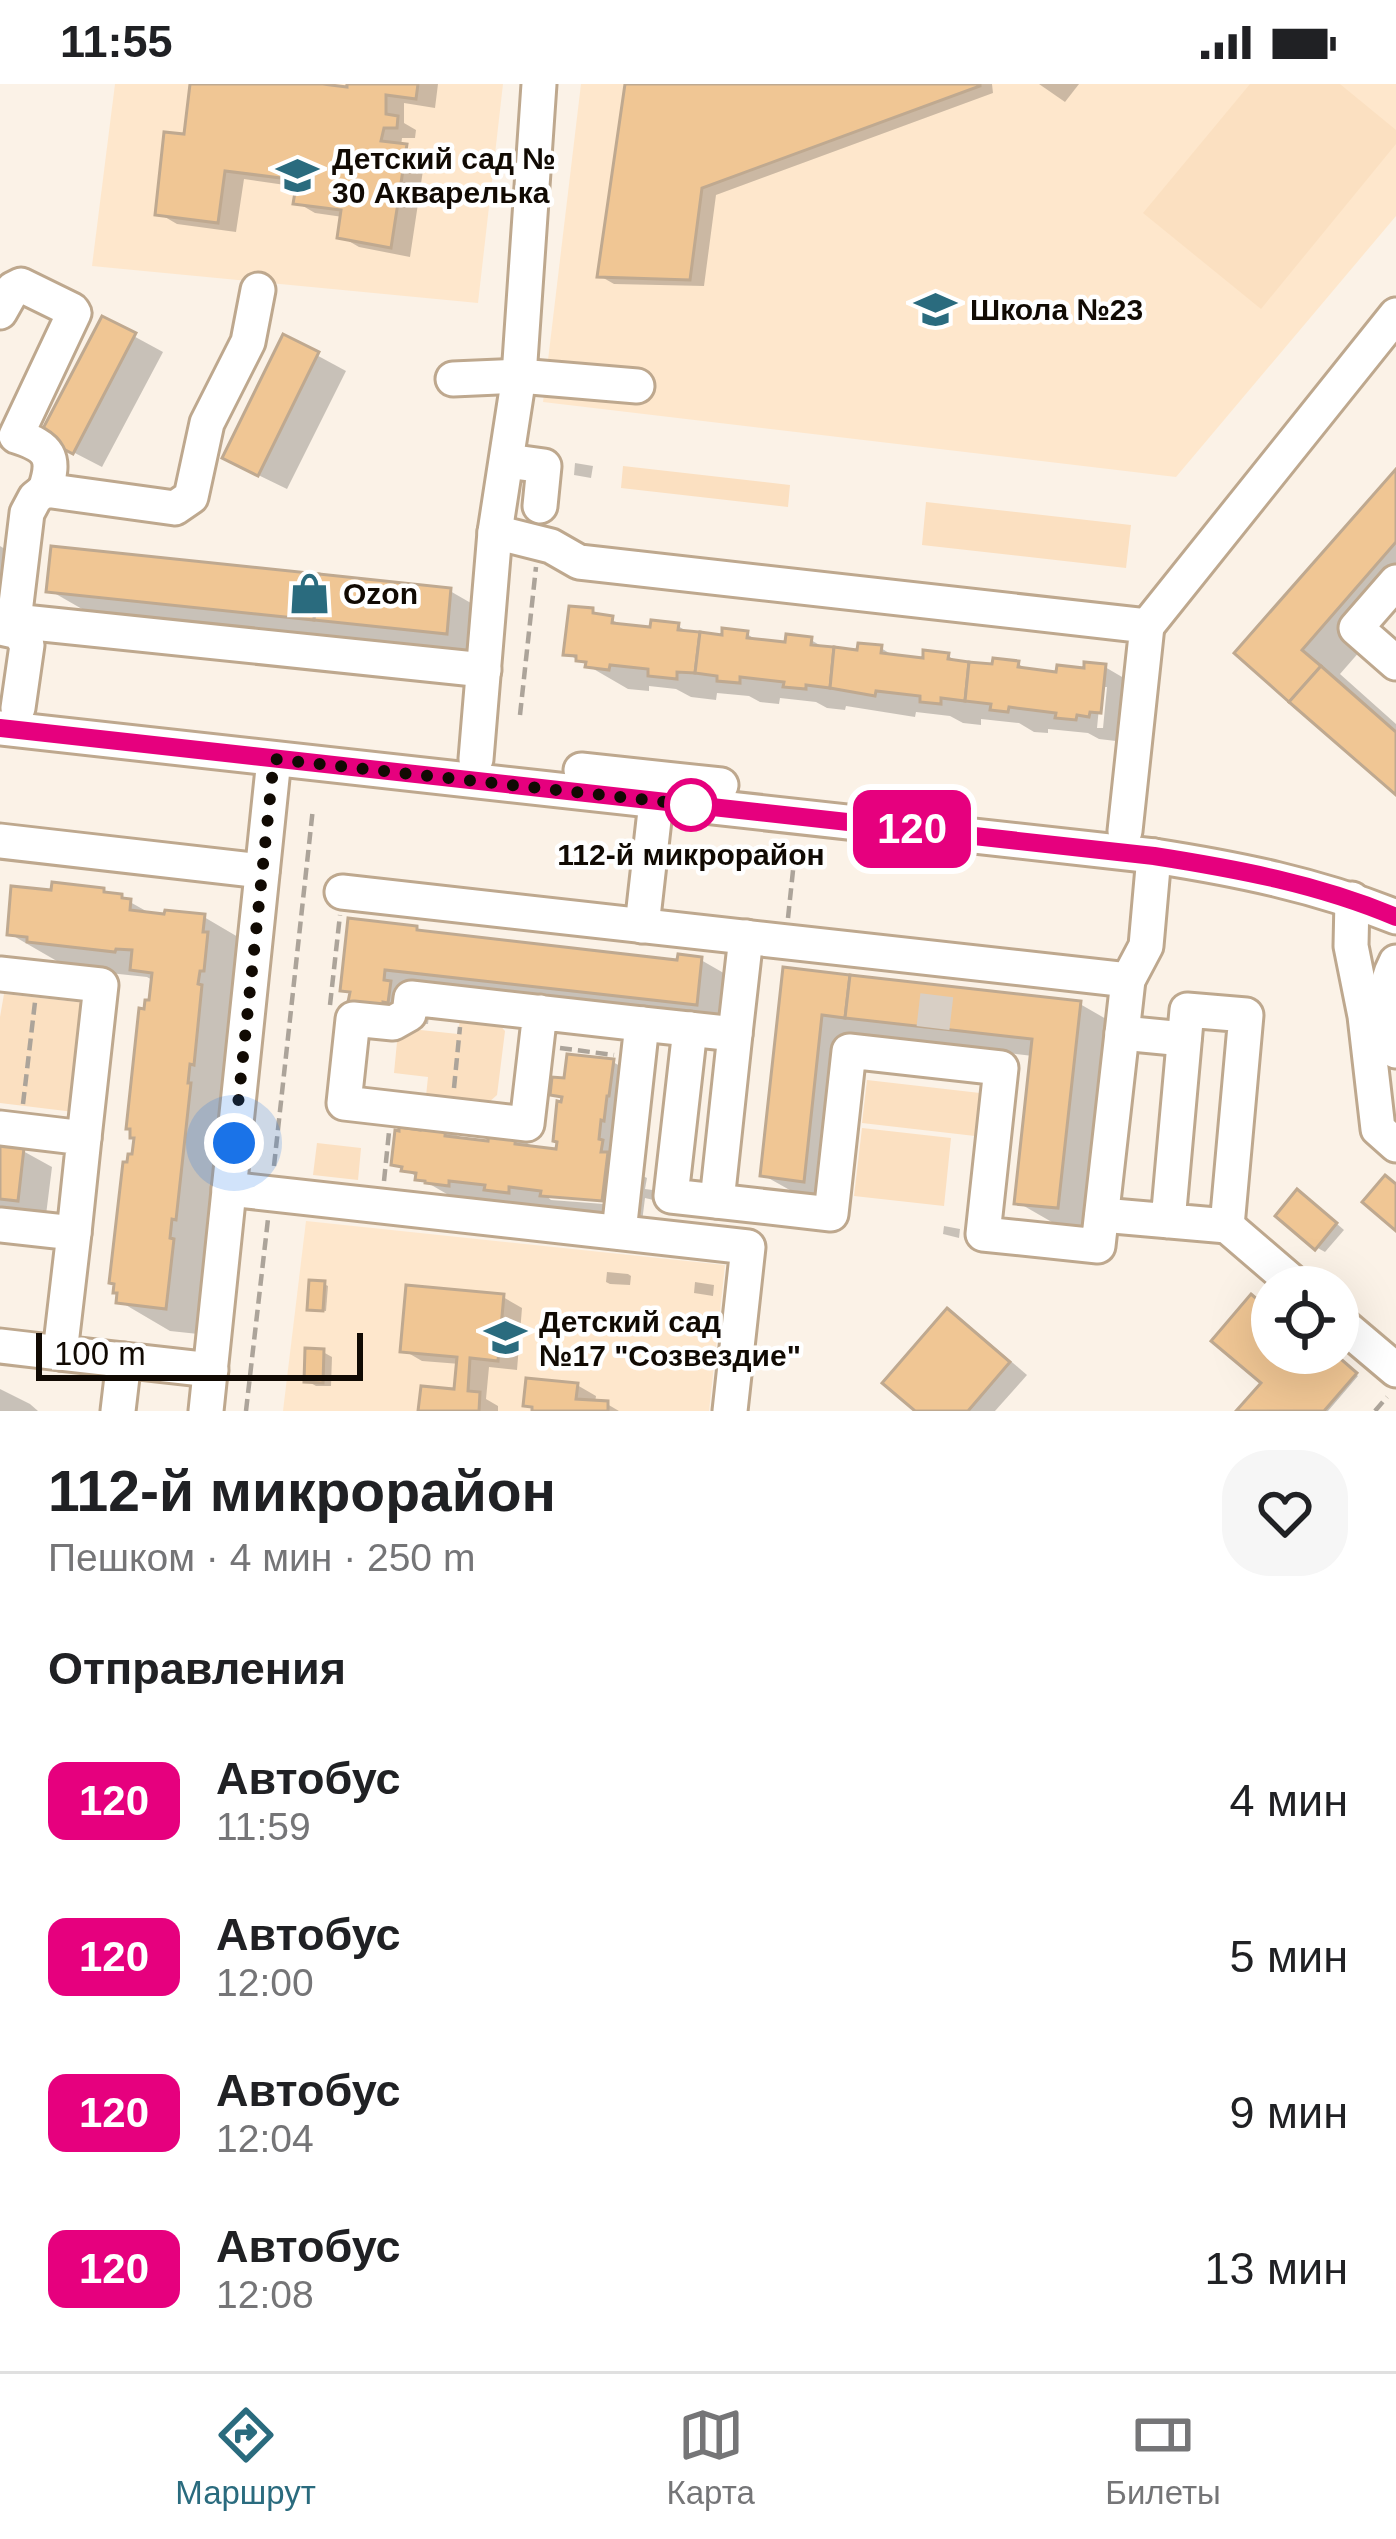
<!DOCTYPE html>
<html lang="ru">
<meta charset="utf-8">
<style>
body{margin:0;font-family:Arial,sans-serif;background:#f6f6f6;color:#202124;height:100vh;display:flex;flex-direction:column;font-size:45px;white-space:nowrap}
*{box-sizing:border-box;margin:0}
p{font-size:39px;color:#757577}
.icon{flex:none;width:66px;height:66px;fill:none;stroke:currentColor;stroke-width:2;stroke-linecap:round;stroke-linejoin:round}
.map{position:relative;height:1327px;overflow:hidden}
.details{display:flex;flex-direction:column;background:#fff;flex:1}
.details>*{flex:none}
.badge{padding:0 24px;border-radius:18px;font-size:42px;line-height:78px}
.tools{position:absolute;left:1251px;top:1182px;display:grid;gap:24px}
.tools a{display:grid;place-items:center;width:108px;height:108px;border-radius:50%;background:#fff;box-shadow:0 12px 48px #0002;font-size:60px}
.scale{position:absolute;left:36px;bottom:30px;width:327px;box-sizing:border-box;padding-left:12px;border:6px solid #110a03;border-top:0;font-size:33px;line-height:42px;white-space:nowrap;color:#110a03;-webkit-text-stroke:9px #fff;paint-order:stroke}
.you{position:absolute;width:60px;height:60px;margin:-30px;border:9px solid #fff;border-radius:50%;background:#1a73e8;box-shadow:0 0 0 18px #1a73e833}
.map>.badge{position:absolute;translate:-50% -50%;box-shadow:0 0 0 6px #fff}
h2{padding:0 48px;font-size:45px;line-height:108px}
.round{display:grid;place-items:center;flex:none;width:126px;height:126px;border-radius:48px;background:#f6f6f6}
.head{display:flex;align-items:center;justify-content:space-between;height:204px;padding:0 48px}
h1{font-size:57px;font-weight:600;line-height:90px}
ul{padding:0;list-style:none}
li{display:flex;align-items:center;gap:36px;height:156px;padding:0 48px}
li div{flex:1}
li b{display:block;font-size:45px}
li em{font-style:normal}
li .badge{min-width:132px;font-weight:700;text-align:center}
.status{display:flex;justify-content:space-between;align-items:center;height:84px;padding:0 60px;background:#fff;direction:ltr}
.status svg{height:33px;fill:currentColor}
.menu{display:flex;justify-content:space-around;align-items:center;height:168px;border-top:3px solid #e0e0e0;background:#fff;font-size:33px;color:#757577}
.menu a{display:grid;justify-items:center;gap:6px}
.menu .selected{color:#2a6b7e}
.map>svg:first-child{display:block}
.built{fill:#fee7cc}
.green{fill:#fbe0c1}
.shadow{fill:#0003;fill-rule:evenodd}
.building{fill:#f0c694;stroke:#bfa990;stroke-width:3}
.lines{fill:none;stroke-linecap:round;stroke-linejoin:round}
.minor-tunnel{stroke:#d8cfc5;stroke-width:33;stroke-dasharray:33 16;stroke-linecap:butt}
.minor-casing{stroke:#bea88e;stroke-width:39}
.path{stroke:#aca49a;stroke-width:4.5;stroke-dasharray:12 6;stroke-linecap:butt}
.minor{stroke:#fff;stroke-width:33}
.line-casing{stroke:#fff;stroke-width:27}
.line{stroke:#e6007e;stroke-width:18}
.walk{stroke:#110a03;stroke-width:12;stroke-dasharray:0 21.6}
.stop-dot{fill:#fff;stroke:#e6007e;stroke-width:6}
.labels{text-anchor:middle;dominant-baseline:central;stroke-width:9;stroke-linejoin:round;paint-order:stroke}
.poi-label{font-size:30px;font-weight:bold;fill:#110a03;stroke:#fff;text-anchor:start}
.stop-label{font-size:30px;font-weight:bold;fill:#110a03;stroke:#fff}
</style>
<div class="status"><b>11:55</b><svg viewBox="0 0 49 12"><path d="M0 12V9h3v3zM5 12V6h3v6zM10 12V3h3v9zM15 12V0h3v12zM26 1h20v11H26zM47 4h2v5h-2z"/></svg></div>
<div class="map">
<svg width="1396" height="1327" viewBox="0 0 1396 1327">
<rect width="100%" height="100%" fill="#fbf2e7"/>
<!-- built -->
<g class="built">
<polygon points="115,0 503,0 478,219 92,182"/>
<polygon points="581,0 1396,0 1396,132 1176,393 543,318"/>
<polygon points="306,1137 725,1181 709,1327 283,1327"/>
</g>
<!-- green -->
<g class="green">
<polygon points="1250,0 1340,0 1396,46 1396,60 1261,225 1143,129"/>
<polygon points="623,382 790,401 788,423 621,404"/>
<polygon points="926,418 1131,441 1126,484 922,461"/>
<polygon points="4,910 86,919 74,1028 0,1019 0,933"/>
<polygon points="460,935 498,939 505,947 497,1011 488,1019 426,1012 428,993 394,989 397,958 411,945 458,950"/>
<polygon points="867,996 980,1009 975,1052 862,1039"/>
<polygon points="862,1044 951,1054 944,1122 854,1112"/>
<polygon points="317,1059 361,1064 358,1096 313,1091"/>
</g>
<!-- shadow -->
<g class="shadow">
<polygon points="193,0 311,0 350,7 350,0 438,0 435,24 404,19 404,39 416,46 415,54 402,54 401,62 425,73 410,173 359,163 340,152 343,133 315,129 296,118 299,103 244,95 236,148 177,140 158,129 187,53"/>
<polygon points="628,0 992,0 993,9 716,111 704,202 614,200 600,192"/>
<polygon points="1039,0 1079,0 1065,18"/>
<polygon points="104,236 163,268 102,383 71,367"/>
<polygon points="285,254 346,287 287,405 254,389"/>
<polygon points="575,379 593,382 591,394 574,391"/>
<polygon points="1396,389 1396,526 1340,590 1396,640 1396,707 1238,569"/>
<polygon points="0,462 8,467 0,536"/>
<polygon points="49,506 450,507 490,530 486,571 89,529"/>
<path d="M592 527 627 543 653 546 678 542 693 551 724 554 747 550 761 559 788 561 811 556 828 566 860 570 881 564 897 574 925 577 948 572 962 580H1018L1032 588 1059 591 1105 583 1146 607 1129 654 1116 652V657L1099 655 1088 649 1048 645V649L1034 648 1019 639 981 635V641L963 639 950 632 916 628 915 633 846 622 845 626 827 624 816 618 780 614 779 620 760 618 749 612 717 609 716 616 691 613 676 605 649 602V607L628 605 566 569ZM1101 603H1107L1103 644H1097Z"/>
<polygon points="103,807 121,813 155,832 204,833 255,863 217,1252 170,1247 119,1217 154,897 147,893 81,886 72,881 62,880 10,850 54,810"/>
<polygon points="416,845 426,850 680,879 701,876 741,899 737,942 430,923 428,940 423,940 423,943 392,940 343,905"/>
<polygon points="786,887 1080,920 1120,943 1098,1146 1057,1141 1017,1118 1033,972 862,952 844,1119 804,1114 763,1091"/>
<path d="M613 978 653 1001 641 1091 647 1094 645 1105 660 1107 662 1118 645 1114 642 1138 459 1117 395 1080 422 1049 445 1044 468 1058 490 1060 515 1052 539 1066 559 1068 564 1016 553 1010 566 998ZM544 1110 617 1115V1121L551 1116Z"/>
<polygon points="0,1064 23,1067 52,1083 46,1131 0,1126"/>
<polygon points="1307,1114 1344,1146 1325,1168 1316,1163"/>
<polygon points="944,1142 960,1145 959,1154 943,1150"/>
<polygon points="607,1188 628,1190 631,1192 630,1201 610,1200 606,1198"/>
<polygon points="695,1198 714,1201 713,1212 694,1209"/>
<polygon points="324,1200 328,1202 326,1227 314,1226"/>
<polygon points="503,1213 522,1224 517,1286 489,1283 486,1315 498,1322 498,1327 421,1327 423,1305 457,1308 460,1280 422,1277 403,1266"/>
<polygon points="947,1228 966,1239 1027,1291 995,1327 919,1327 886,1299"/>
<polygon points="1272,1231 1272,1269 1331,1269 1358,1292 1328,1327 1240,1327 1265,1299"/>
<polygon points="323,1268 332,1273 331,1302 316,1302 307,1297"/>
<polygon points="577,1301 596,1312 595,1319 607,1320 619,1327 535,1327 526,1320"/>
<polygon points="0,1305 30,1320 38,1327 0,1327"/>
</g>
<!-- building -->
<g class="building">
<polygon points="190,0 323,0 347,3 347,0 418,0 416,15 386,11 386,30 398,32 397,44 384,44 381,57 407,60 391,164 337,154 341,126 293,120 297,96 225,87 218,139 155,131 164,48 184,50"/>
<polygon points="625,0 980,0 980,2 702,104 690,196 597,193"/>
<polygon points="102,232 136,249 73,370 39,352"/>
<polygon points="283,250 319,268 258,392 222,374"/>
<polygon points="1396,385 1396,458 1302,566 1321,582 1289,618 1234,569"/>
<polygon points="51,462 319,490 314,536 46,508"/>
<polygon points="319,490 451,504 447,550 314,536"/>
<polygon points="569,522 593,524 593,529 613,532 612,539 650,543 651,536 679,539 678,546 700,548 695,589 677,588 677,595 648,592 648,585 610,581 609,586 585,583 586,578 576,577 576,572 563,571"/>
<polygon points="722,544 748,547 747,554 785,558 786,550 812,553 811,561 834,563 830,604 806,601 806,605 783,603 784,598 740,593 740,599 717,597 717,592 695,589 700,548 722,551"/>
<polygon points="858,559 882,561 881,569 923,574 923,566 949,569 948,575 969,578 965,617 941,614 941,620 920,618 920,612 876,607 875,612 830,604 834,563 857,566"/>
<polygon points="993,574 1019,577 1018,583 1056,588 1057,581 1084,584 1084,578 1106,580 1101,629 1090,628 1089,633 1077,631 1076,636 1055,634 1056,629 1009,623 1008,628 990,626 991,620 965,617 969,578 992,580"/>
<polygon points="1321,582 1396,648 1396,711 1289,618"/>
<polygon points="52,798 104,804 104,808 122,810 122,814 131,815 130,826 164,830 165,826 205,830 203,848 208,848 204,887 200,887 198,900 202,901 194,981 190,980 188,999 191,999 176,1136 172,1135 170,1154 174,1155 166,1225 116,1219 117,1209 113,1209 114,1200 109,1199 123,1078 127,1078 128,1070 132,1070 134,1054 130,1054 130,1045 126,1045 139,924 144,925 145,916 149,916 152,889 130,886 132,866 116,865 115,868 27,858 27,853 7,851 11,802 51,806"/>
<polygon points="348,834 417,842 417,846 677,876 678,870 702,873 697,921 385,886 384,896 391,897 388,919 383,918 383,922 348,918 350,908 340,907"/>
<polygon points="783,883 850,891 845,934 822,931 804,1098 760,1092"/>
<polygon points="850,891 1081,917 1058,1124 1014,1120 1032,955 845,934"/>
<polygon points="567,970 614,975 609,1012 607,1012 604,1037 601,1036 599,1055 603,1056 601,1068 608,1068 602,1117 540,1112 541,1107 509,1103 509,1109 484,1106 485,1101 449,1097 449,1102 425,1099 425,1097 415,1096 416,1089 401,1087 402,1083 391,1081 395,1046 399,1047 399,1043 420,1046 420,1039 446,1042 445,1052 488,1057 489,1046 516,1049 515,1060 556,1065 557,1058 553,1057 557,1017 561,1018 562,1013 550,1011 552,993 564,994"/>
<polygon points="0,1061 24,1064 18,1117 0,1115"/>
<polygon points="1385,1091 1396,1100 1396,1147 1362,1118"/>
<polygon points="1297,1105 1337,1139 1315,1166 1275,1132"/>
<polygon points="309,1196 325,1197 323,1227 307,1226"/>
<polygon points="406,1201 504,1210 498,1277 470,1274 468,1307 480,1308 479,1327 418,1327 421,1302 454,1305 457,1273 400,1268"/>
<polygon points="1251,1210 1272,1228 1272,1269 1334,1269 1357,1289 1324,1327 1236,1327 1261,1299 1211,1257"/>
<polygon points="947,1224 1010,1278 968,1327 915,1327 882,1299"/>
<polygon points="305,1264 324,1265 323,1299 304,1298"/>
<polygon points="526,1294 578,1299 576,1315 608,1317 608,1327 532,1327 532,1323 523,1322"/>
</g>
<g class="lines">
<!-- minor-tunnel -->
<polyline class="minor-tunnel" points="933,944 938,901"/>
<defs>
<g id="minor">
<path d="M0 228 13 205 21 201 72 226 74 229 16 352C50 363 56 373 45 406"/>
<polyline points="453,295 519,292 637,302"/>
<polyline points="508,377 544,382 540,422"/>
<polyline points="495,448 551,462 579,478 1147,542 1125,747"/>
<polyline points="1396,498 1356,544 1396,579"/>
<polyline points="14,537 484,586"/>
<polyline points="1147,542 1396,231"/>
<polyline points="0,544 19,548 27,561 18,624"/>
<polyline points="13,545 27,429 35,414 45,406 175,424 191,413 207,339 248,258 258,206"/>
<path d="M0 644 1154 772C1237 785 1317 801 1396 833"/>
<polyline points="476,675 495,448 519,292 539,0"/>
<polyline points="581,686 721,701"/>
<polyline points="0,757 262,787"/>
<polyline points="342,808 1128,896"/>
<polyline points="1352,815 1351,862 1365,932 1378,1045 1396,1061"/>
<polyline points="642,842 656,718"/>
<path d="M1396 878C1380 908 1386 936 1396 967"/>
<polyline points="0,890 101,901 84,1054"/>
<polyline points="540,928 527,1040 344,1019 353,935 393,939 409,930 411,914 642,940 619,1148"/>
<polyline points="642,940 735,950 746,853"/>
<polyline points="690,945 671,1112 831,1130 849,967 1001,984 983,1150 1098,1162 1128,896 1146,862 1154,772"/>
<polyline points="1122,949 1184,955"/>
<polyline points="0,1044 84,1054 74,1149"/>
<polyline points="229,1105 748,1163 730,1327"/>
<polyline points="717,1117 735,950"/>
<polyline points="1102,1131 1227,1142 1246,931 1187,926 1168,1137"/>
<polyline points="0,1141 74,1149 60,1269 211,1286"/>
<polyline points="1227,1142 1298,1203"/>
<polyline points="1338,1237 1396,1286"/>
<polyline points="0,1262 60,1269"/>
<polyline points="118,1327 124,1276"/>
<polyline points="206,1327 274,675"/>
</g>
</defs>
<!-- minor casing -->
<use href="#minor" class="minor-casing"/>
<!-- path -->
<g class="path">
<polyline points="520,631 536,483"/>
<polyline points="788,834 794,777"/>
<polyline points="330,921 340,831"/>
<polyline points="560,964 614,971"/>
<polyline points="454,1004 460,943"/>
<polyline points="23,1020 35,918"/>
<polyline points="274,1082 313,724"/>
<polyline points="384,1097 389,1048"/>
<polyline points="246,1327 268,1135"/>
<polyline points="1375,1327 1387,1313"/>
</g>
<!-- minor -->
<use href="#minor" class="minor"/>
</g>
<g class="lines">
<defs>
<path id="line" d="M0 644 1154 772C1237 785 1318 800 1396 833"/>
</defs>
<!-- line casing -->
<use href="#line" class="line-casing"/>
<!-- line -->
<use href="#line" class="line"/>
<!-- walk -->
<polyline class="walk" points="234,1059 274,675 703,722 691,721"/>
</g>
<!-- icons -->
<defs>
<symbol id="school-bare" viewBox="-9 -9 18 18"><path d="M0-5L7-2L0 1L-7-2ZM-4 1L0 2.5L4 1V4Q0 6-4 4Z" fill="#2a6b7e" stroke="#fff" stroke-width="2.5" paint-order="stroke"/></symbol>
<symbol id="shop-bare" viewBox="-9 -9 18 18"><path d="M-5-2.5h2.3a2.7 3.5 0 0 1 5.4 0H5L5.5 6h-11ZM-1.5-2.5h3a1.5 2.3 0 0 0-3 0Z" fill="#2a6b7e" stroke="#fff" stroke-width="2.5" paint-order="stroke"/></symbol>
</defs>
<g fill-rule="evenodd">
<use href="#school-bare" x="268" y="62" width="59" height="59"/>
<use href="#school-bare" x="906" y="196" width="59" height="59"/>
<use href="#shop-bare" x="280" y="480" width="59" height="59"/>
<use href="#school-bare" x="476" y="1224" width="59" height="59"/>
</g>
<!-- markers -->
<circle class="stop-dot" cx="691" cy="721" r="24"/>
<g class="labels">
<!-- poi labels -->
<g class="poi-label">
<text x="332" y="74">Детский сад №<tspan x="332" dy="34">30 Акварелька</tspan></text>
<text x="970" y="225">Школа №23</text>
<text x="343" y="509">Ozon</text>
<text x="539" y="1237">Детский сад<tspan x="539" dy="34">№17 "Созвездие"</tspan></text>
</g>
<!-- stop labels -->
<g class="stop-label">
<text x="691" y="770">112-й микрорайон</text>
</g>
</g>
</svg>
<div class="tools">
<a><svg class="icon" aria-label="locate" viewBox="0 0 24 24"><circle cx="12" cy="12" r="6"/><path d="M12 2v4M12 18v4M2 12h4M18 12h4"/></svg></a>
</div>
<div class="scale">100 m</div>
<div class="you" style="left:234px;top:1059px"></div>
<b class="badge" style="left:912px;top:745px;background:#e6007e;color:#fff">120</b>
</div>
<section class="details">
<div class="head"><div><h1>112-й микрорайон</h1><p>Пешком · 4 мин · 250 m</p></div><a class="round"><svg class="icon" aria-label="heart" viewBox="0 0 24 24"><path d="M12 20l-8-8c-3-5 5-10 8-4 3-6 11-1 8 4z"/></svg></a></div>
<h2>Отправления</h2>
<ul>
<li><span class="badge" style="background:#e6007e;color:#fff">120</span><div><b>Автобус</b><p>11:59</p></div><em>4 мин</em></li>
<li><span class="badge" style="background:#e6007e;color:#fff">120</span><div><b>Автобус</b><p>12:00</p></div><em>5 мин</em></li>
<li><span class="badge" style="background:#e6007e;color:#fff">120</span><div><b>Автобус</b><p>12:04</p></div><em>9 мин</em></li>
<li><span class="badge" style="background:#e6007e;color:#fff">120</span><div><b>Автобус</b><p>12:08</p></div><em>13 мин</em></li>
</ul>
</section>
<nav class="menu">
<a class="selected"><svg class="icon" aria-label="directions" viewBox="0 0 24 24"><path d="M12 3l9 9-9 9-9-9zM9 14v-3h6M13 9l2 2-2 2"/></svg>Маршрут</a>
<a><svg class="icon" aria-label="map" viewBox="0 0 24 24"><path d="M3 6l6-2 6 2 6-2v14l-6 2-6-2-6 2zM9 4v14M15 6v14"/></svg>Карта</a>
<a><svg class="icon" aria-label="tickets" viewBox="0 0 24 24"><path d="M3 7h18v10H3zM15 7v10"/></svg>Билеты</a>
</nav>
